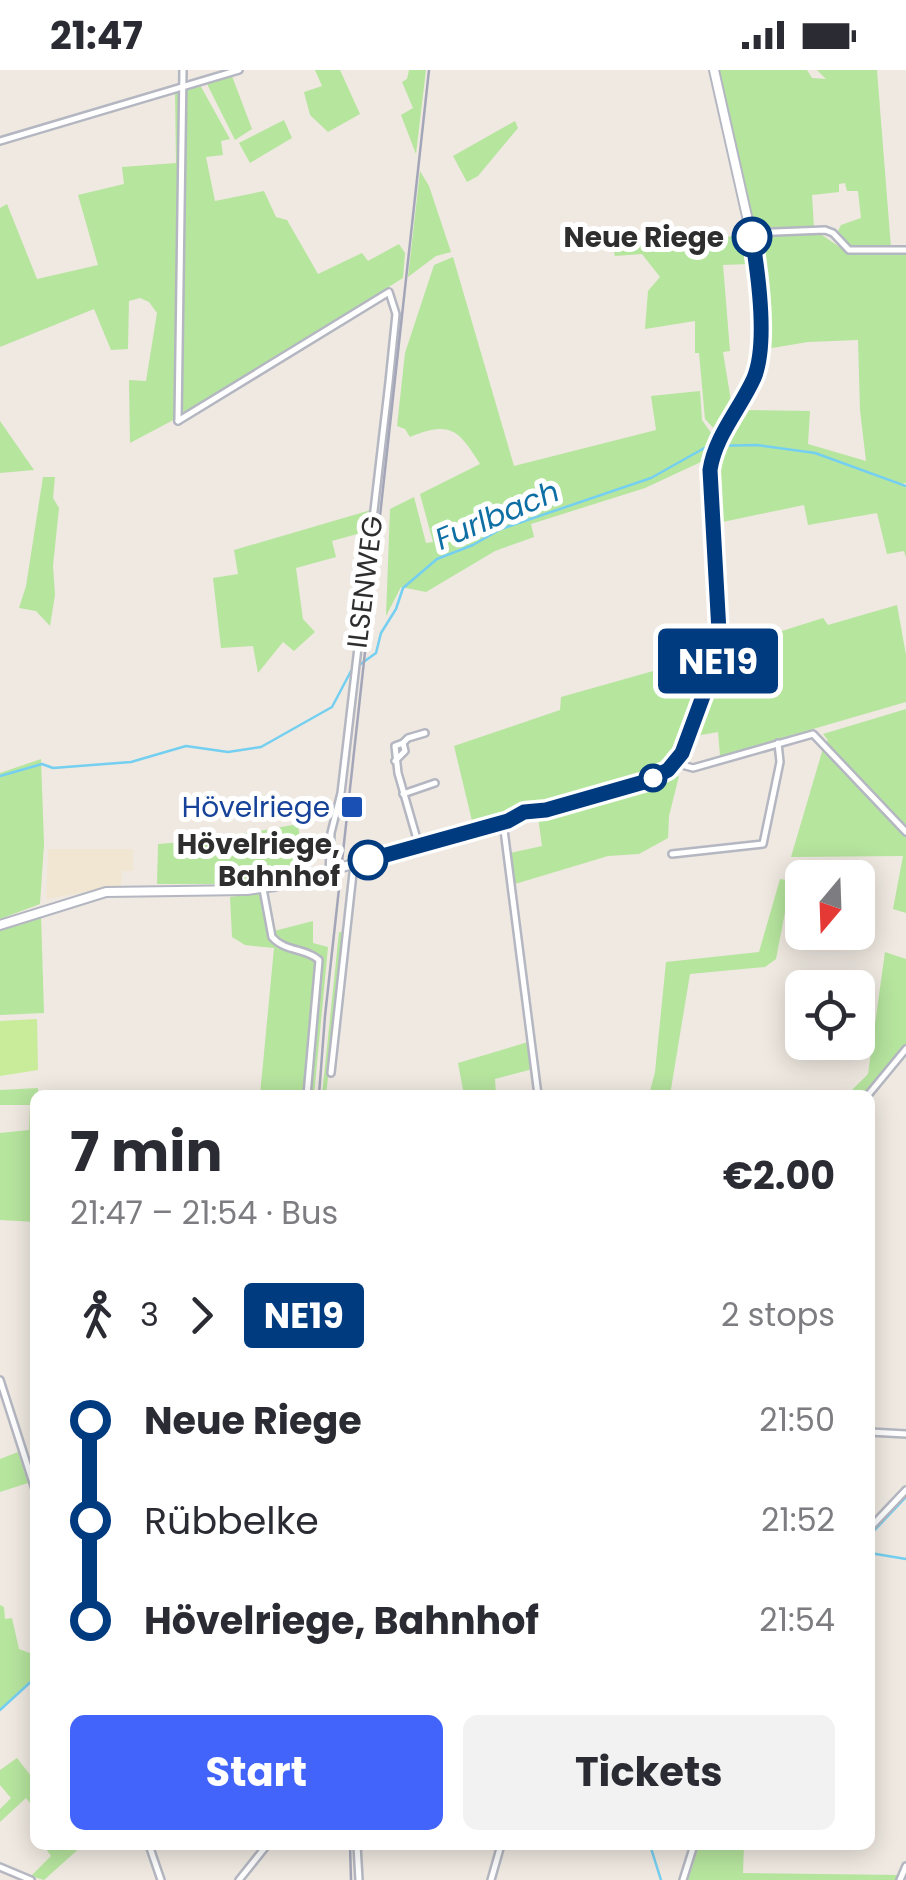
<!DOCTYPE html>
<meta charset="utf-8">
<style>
body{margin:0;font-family:Poppins,sans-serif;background:#f2f2f3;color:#2b2b33;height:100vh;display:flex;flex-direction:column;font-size:38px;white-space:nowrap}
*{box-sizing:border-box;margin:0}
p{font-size:32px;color:#7c7c81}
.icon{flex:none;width:55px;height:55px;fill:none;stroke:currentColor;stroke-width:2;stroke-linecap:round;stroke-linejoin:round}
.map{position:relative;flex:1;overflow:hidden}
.sheet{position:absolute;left:30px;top:1020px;width:845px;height:760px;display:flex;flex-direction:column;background:#fff;border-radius:15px;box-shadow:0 5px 25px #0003}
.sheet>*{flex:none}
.badge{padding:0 20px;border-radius:8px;font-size:35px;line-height:65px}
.needle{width:65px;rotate:199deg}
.fabs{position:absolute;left:785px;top:790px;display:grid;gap:20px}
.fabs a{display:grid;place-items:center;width:90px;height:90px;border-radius:15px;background:#fff;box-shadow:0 5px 25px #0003;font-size:50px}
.map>.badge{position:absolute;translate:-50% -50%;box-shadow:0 0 0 5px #fff}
.legs{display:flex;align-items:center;gap:15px;height:110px;padding:0 40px;font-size:32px}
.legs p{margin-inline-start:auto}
.overview{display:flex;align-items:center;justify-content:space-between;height:170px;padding:0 40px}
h1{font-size:55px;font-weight:700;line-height:75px}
.primary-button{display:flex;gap:20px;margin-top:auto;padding:20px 40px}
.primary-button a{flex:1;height:115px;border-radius:15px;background:#4264fb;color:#fff;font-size:40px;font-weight:700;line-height:115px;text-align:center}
.primary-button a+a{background:#f2f2f3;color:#2b2b33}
ul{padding:0 40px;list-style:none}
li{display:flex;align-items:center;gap:35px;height:100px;font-size:38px}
li i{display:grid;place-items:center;width:15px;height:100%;margin:0 12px;background:currentColor}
li i::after{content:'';width:25px;height:25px;margin:-12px;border:8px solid;border-radius:50%;background:#fff}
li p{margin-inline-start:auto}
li:first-child i{background:linear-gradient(#0000 50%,currentColor 0)}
li:last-child i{background:linear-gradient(currentColor 50%,#0000 0)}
.status{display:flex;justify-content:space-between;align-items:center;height:70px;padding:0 50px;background:#fff;direction:ltr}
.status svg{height:28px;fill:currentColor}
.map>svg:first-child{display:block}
.education{fill:#f0e6d1}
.green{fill:#b6e59e}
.pitch{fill:#c9ec9a}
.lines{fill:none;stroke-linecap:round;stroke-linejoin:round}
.stream{stroke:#75cff0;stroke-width:2.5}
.street-casing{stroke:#b4b7c1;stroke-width:10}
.secondary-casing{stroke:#b4b7c1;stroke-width:12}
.street{stroke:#fff;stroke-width:5}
.secondary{stroke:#fff;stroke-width:8}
.rail{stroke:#a3a6b8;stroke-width:2.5}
.line-1-casing{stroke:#fff;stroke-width:22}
.line-1{stroke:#003b80;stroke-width:15}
.stop-1-dot{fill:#fff;stroke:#003b80;stroke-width:5}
.transit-dot{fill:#1a4fb4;stroke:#fff;stroke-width:4}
.labels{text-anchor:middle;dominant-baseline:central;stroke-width:10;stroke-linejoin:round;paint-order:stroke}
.stop-label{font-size:28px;font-weight:bold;fill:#2e2e2e;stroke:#fff;text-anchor:end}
.street-label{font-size:28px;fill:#2e2e2e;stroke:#fff}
.transit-label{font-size:28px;fill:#164399;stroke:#fff;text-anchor:end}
.water-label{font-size:30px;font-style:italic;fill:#0d6fa3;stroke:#fff}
</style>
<div class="status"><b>21:47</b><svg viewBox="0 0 49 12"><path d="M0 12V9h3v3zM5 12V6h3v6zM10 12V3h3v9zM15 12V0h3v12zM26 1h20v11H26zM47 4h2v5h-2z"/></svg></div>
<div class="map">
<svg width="906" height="1810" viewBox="0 0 906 1810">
<rect width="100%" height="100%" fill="#efe9e1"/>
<!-- education -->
<polygon class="education" points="48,779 133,779 133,801 122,801 121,816 46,829"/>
<!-- green -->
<g class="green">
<polygon points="315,0 340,0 360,44 328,62 310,45 304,22 322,16"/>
<polygon points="409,0 426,0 416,84 401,45 413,38 402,12 407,9"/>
<path d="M717 0H807L812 8 826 9 817 0H877L891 178C871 177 847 183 837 163L841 155 861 148 858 121H847L845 113 839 114V122L812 125 814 158 754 157Z"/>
<polygon points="232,6 252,59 235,70 208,16 208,13"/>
<polygon points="200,15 230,69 221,71 223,85 206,87 215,131 264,121 276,147 287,150 318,204 362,183 368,191 399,174 405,183 403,208 179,347 130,373 129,310 146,311 157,243 149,232 140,228 129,231 128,279 111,280 94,239 0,277 0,138 7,134 37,209 98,195 78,125 124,114 122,97 176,93 175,22 179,22 179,230 184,229 186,19"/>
<polygon points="284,50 292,68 250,93 239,73"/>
<polygon points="515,51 518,58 478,106 467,112 453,86"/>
<polygon points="420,101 429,116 451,182 436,186 408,207"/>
<path d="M819 163 847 182H906V413H903L906 418V488L904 481 887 484 877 443 808 455 804 435 718 453C713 406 716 379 743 340L810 341 808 374 866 391 860 340 858 270 808 272 766 279 758 167Z"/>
<polygon points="745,165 749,194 723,195 730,281 723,282 732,337 718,363 705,349 699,283 695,283 695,251 645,259 648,221 660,207 642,184 615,186 613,178"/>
<path d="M453 187 514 396 656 360 651 326 700 321 702 350 714 367 703 391 645 418 531 454 534 467 495 481 426 522 401 517 386 546 390 439 414 427 426 473 433 472 420 424 480 394C458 359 450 351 410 367L405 359 397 356 405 283 434 195Z"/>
<polygon points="0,351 34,400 0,403"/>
<polygon points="43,407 55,407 53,428 59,438 53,496 55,525 50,556 36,541 19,538 26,516"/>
<polygon points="371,440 368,461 332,471 336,487 296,498 303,549 315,562 294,581 283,572 258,603 253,576 221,578 213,508 238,504 234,480"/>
<polygon points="897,535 906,585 906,632 720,686 718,662 695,666 712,623 762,622 763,567 823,548 828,555"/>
<path d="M710 585C699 617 691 660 670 686 648 714 513 743 473 755L454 676 560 640 561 627Z"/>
<polygon points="906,639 906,843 893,839 903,786 791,787 824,675 828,670 823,664"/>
<polygon points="41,689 44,774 40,834 0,849 0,703"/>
<polygon points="679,706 669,746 668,768 639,784 608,786 515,814 510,783 542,776 538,747"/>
<polygon points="298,754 305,803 246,814 157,814 158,774 209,770"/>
<polygon points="780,809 791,811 776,889 765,897 690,904 670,1025 649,1025 655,1002 666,892 759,882"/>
<polygon points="266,822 274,861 313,851 313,873 328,877 314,1025 260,1025 274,878 245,875 232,867 230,827"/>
<polygon points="41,845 44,943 0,945 0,860"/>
<polygon points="339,862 345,863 326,1025 322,1025"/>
<polygon points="885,882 906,889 906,974 864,1025 847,1025 868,1004"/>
<polygon points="528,972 533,999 495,1009 496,1025 464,1025 458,993"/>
<polygon points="38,1018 38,1025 35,1025 35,1152 0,1150 0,1063 29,1060 30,1035 0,1035 0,1020"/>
<polygon points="18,1382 28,1413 0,1422 0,1389"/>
<polygon points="0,1535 4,1537 5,1549 12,1548 19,1579 35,1585 35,1607 0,1639"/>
<polygon points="17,1688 31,1706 35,1703 35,1739 26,1728 0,1752 0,1739 11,1728 0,1715 0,1700"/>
<polygon points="43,1775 83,1775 44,1810 31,1806 51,1786"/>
<polygon points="699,1775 744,1775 743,1803 900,1805 897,1810 688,1810"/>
</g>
<!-- pitch -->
<polygon class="pitch" points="37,949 38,1000 0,1006 0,951"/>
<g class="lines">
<!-- stream -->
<g class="stream">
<polyline points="0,706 42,694 53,698 131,692 186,676 228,682 261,677 332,637 351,601 376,583 381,563 396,539 403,518 437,489 473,475 501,459 651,408 708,376 757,375 815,383 906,416"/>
<polyline points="870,1465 906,1427"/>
<polyline points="870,1483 906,1489"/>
<polyline points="0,1640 35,1608"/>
<polyline points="650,1775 661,1810"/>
</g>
<defs>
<g id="street">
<polyline points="0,71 239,0"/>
<polyline points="751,163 825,160 833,163 849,180 906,180"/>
<polyline points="178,351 389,222 396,244 389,312 341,723 331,763 329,802"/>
<polyline points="178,351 183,0"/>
<polyline points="403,673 408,668 425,663"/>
<polyline points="395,691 405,681 403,673 395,676 398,703 419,776"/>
<polyline points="675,693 693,698 813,664 906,762"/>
<polyline points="403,724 435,713"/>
<polyline points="503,752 538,1025"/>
<polyline points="672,784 763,774 780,692 778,673"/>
<path d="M263 819 272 867C285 882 306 878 319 890L307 1025"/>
<polyline points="331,1003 354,794"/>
<polyline points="868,1025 906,979"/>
<polyline points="0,1310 35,1419"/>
<polyline points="870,1362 906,1364"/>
<polyline points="870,1458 906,1420"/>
<polyline points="149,1775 161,1810"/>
<polyline points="357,1775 359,1810"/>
<polyline points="0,1797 31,1810"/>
<polyline points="239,1810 267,1775"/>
<polyline points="491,1810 501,1775"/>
<polyline points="683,1810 694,1775"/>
<polyline points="900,1810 906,1796"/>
</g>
<polyline id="secondary" points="0,855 106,822 247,820 275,816 645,712 668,699 682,683 721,580 710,411 714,380 754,307 760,270 753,173 714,0"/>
</defs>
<!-- street casing -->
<use href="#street" class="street-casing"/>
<!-- secondary casing -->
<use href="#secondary" class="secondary-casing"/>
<!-- street -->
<use href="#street" class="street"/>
<!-- secondary -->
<use href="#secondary" class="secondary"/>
<!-- rail -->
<g class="rail">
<polyline points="319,1025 325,946 429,0"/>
<polyline points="350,1775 351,1810"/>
</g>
</g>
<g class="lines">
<defs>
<path id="line-1" d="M368 790 508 751 524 742 546 740 644 712 668 700 682 683 720 580 710 400C715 366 740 339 754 308 768 274 758 203 752 167"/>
</defs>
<!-- line-1 casing -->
<use href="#line-1" class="line-1-casing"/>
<!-- line-1 -->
<use href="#line-1" class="line-1"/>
</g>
<!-- markers -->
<g class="stop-1-dot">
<circle cx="752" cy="167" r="18"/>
<circle cx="653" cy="708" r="12"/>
<circle cx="368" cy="790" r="18"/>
</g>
<rect class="transit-dot" x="340" y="725" width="24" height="24" rx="5"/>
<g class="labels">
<!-- stop labels -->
<g class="stop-label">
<text x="724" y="167">Neue Riege</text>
<text x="340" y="774">Hövelriege,<tspan x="340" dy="32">Bahnhof</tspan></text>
</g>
<!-- street labels -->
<g class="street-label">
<text transform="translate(365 512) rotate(-83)">ILSENWEG</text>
</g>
<!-- transit labels -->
<g class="transit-label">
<text x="330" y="737">Hövelriege</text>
</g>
<!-- water labels -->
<g class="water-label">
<text transform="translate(497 445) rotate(-23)">Furlbach</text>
</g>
</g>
</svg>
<div class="fabs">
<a><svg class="needle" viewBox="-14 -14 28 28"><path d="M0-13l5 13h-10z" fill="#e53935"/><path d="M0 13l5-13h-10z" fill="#7c7c81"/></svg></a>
<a><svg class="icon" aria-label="locate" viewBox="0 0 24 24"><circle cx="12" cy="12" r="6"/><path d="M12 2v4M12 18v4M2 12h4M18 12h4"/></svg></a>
</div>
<b class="badge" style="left:718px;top:591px;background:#003b80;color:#fff">NE19</b>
<section class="sheet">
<div class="overview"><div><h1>7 min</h1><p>21:47 – 21:54 · Bus</p></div><b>€2.00</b></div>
<div class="legs"><svg class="icon" aria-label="walk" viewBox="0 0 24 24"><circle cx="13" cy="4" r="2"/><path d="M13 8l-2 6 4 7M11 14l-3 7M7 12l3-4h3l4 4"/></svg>3<svg class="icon" aria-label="forward" viewBox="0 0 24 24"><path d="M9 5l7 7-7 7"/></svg><b class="badge" style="background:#003b80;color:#fff">NE19</b><p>2 stops</p></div>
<ul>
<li><i style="color:#003b80"></i><b>Neue Riege</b><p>21:50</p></li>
<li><i style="color:#003b80"></i><span>Rübbelke</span><p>21:52</p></li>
<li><i style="color:#003b80"></i><b>Hövelriege, Bahnhof</b><p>21:54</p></li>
</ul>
<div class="primary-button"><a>Start</a><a>Tickets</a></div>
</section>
</div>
